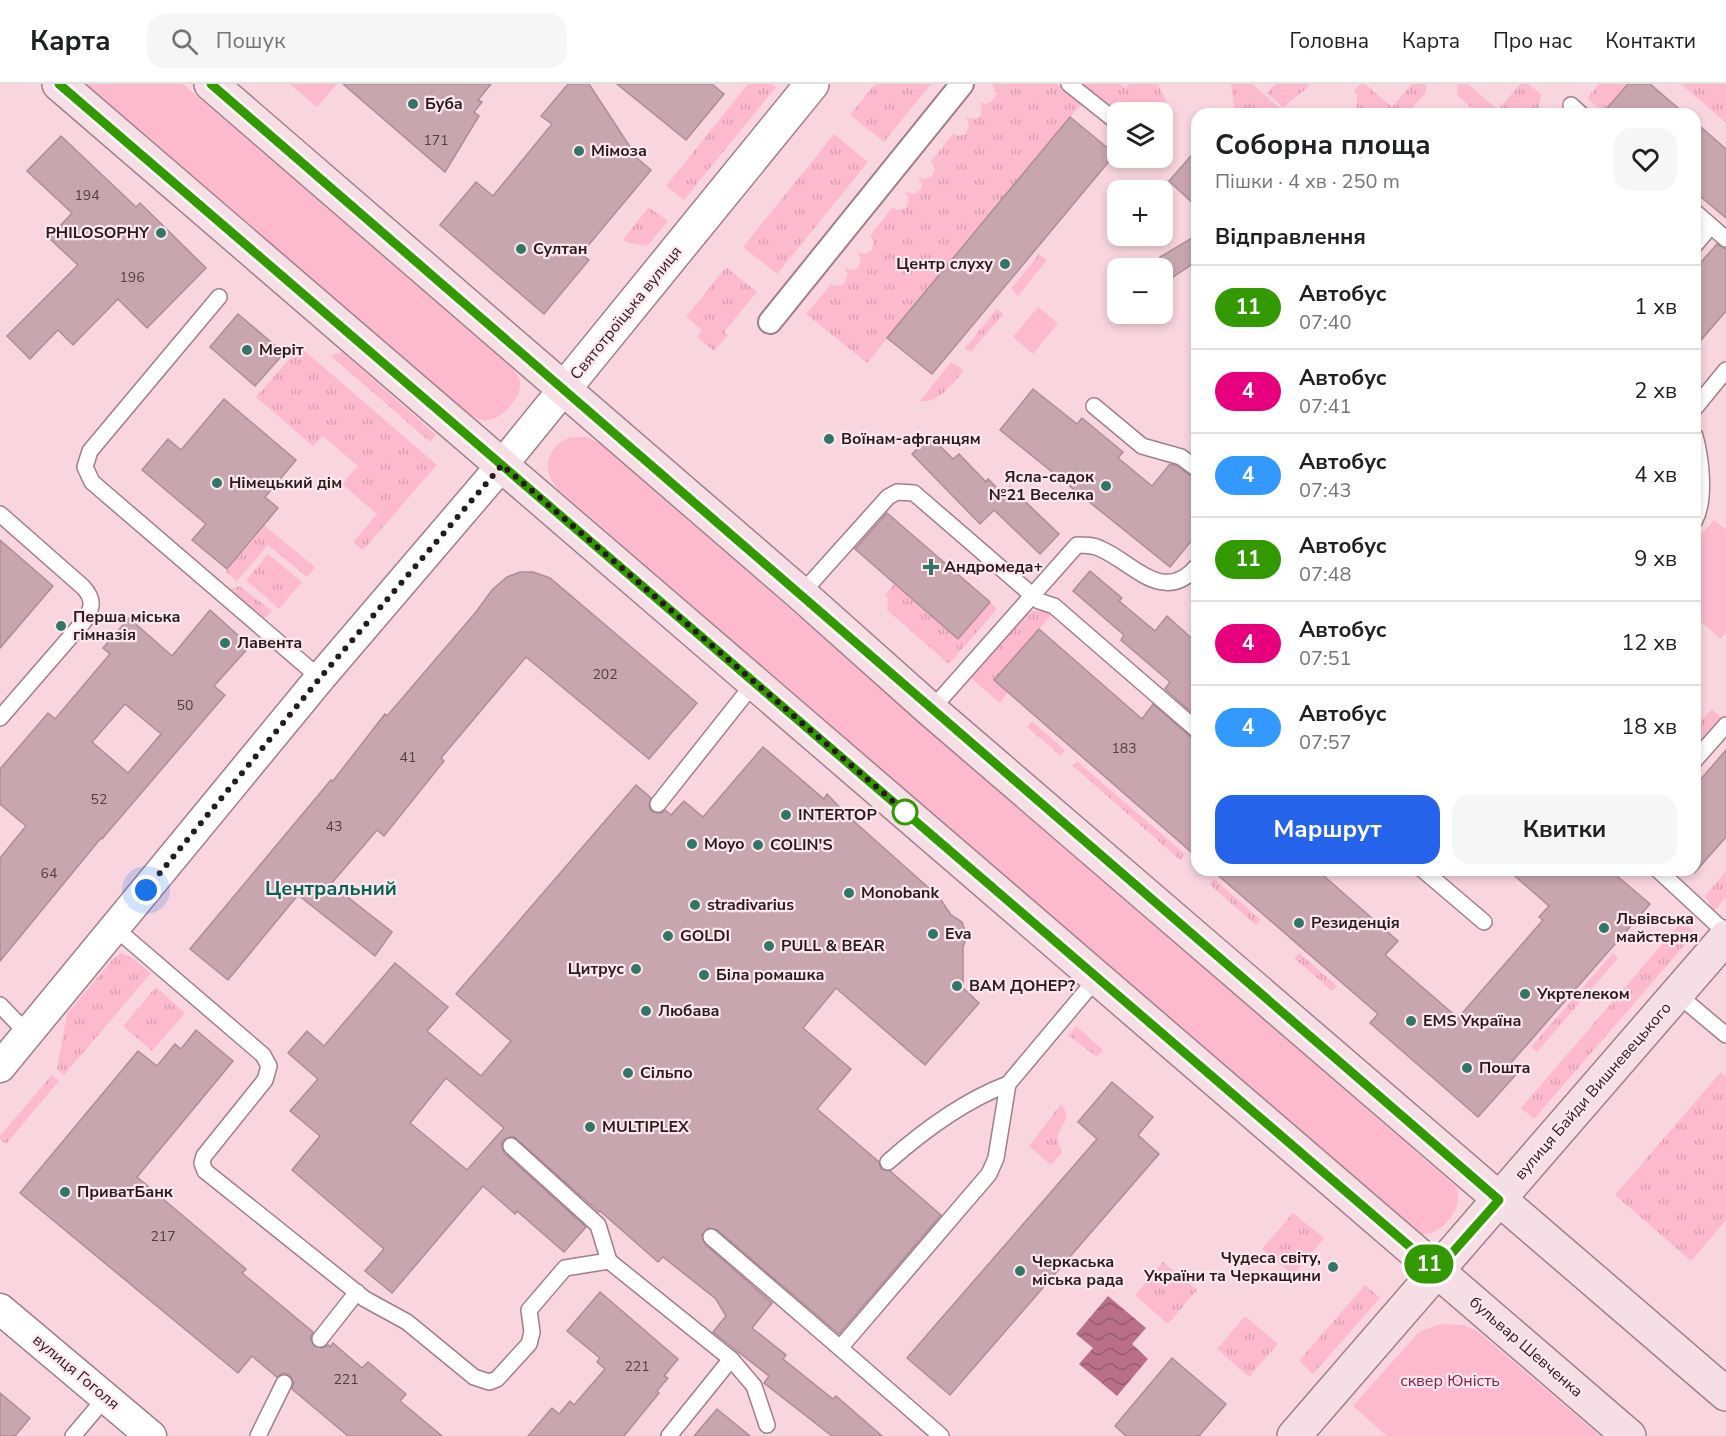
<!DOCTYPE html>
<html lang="uk">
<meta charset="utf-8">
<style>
body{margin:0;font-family:"Nunito Sans",sans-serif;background:#f6f6f6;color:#202124;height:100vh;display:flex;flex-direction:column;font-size:22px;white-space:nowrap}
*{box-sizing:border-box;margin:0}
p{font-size:20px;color:#757577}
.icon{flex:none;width:33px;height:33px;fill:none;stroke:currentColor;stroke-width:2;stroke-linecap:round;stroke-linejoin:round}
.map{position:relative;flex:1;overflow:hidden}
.sheet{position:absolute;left:1191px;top:24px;width:510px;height:768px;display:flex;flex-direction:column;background:#fff;border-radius:18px;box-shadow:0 3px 9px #0003}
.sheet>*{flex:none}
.badge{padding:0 12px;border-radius:20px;font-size:21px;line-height:39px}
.fabs{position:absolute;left:1107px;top:18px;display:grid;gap:12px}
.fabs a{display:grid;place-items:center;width:66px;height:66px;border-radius:12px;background:#fff;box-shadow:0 3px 9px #0003;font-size:30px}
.you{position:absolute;width:30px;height:30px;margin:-15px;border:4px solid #fff;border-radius:50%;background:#1a73e8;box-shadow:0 0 0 9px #1a73e833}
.map>.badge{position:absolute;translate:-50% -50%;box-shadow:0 0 0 3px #fff}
h2{padding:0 24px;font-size:22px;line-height:54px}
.round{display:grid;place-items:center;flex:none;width:63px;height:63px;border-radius:18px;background:#f6f6f6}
.headline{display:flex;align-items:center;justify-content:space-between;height:102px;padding:0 24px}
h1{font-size:28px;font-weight:700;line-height:45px}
.primary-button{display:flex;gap:12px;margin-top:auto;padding:12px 24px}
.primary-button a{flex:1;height:69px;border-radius:18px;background:#2563eb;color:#fff;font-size:24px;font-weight:700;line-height:69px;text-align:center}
.primary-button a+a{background:#f6f6f6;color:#202124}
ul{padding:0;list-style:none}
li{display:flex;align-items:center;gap:18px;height:84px;padding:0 24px;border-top:2px solid #e0e0e0}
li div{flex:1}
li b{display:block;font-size:22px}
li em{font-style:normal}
li .badge{min-width:66px;font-weight:700;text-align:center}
header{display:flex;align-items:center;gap:36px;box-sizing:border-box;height:84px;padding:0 30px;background:#fff;border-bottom:2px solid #e0e0e0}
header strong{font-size:28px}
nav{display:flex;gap:33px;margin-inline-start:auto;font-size:21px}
.search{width:420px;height:54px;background:#f6f6f6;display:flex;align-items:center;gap:15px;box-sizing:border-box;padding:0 21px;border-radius:18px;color:#757577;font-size:22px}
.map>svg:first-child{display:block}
.grass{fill:url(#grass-tufts)}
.green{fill:#fdbace}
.water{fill:url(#water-waves)}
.building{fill:#c8a6af;stroke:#ae8d96;stroke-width:1.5;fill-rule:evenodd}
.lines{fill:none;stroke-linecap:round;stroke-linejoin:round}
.service-casing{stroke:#a07f89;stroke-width:18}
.pedestrian-casing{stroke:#a07f89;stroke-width:26}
.minor-casing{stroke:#a07f89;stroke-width:33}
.tertiary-casing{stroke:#a07f89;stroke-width:36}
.secondary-casing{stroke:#a07f89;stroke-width:36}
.service{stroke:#fff;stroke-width:15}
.pedestrian{stroke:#fff;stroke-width:22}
.minor{stroke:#fff;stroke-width:30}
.tertiary{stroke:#fff;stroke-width:33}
.secondary{stroke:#f6dee6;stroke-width:33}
.line-casing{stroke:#fff;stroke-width:14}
.line{stroke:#390;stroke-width:9}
.walk{stroke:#281b1f;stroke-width:6;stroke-dasharray:0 10.8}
.poi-dot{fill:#327669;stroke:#fde7ed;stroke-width:2}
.stop-dot{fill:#fff;stroke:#390;stroke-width:3}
.labels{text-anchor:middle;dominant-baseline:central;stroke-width:4.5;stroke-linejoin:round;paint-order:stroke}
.number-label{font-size:14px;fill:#503e43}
.poi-label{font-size:16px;font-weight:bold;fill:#281b1f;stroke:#fde7ed;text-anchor:start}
.street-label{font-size:16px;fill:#281b1f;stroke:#fde7ed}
.park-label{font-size:16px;fill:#7e2349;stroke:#fde7ed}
.quarter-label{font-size:20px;font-weight:bold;fill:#066356;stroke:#fde7ed}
</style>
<header>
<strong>Карта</strong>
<div class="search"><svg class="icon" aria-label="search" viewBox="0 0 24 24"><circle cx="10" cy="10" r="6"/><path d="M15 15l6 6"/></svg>Пошук</div>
<nav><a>Головна</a><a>Карта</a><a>Про нас</a><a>Контакти</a></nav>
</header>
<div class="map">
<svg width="1726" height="1352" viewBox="0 0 1726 1352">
<defs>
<pattern id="grass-tufts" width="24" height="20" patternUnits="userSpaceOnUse" patternTransform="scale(1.5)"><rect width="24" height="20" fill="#fdbace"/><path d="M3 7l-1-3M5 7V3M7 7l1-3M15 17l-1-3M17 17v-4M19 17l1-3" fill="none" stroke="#d99fb0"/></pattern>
<pattern id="water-waves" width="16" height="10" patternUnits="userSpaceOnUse" patternTransform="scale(1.5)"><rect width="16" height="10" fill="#ba6f88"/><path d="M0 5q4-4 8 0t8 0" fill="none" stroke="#975a6f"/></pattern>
</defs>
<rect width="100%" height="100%" fill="#f9d5df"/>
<!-- grass -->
<g class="grass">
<polygon points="748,0 772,0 776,3 684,116 666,102"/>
<polygon points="875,0 931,0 884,58 850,31"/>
<polygon points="993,0 1057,0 1081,20 867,279 806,230 831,200 837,202 844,200 848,190 844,184 851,186 858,184 861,174 857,168 864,170 871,167 874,158 870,152 892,124 899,126 906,124 909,114 905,108 915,110 921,105 922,99 918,93 924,95 931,93 935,86 931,77 953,50 959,52 966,50 969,40 966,34 976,35 981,31 982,24 979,18 986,20 992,17 996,11"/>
<polygon points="1081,0 1121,0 1125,4 1129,0 1158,0 1171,28 1163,32 1162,28 1119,28"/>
<polygon points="1231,0 1252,0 1281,25 1274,30 1235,30"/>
<polygon points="1275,0 1310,0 1306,5 1283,23 1267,9"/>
<polygon points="1360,0 1365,0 1392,23 1412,0 1426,0 1426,8 1406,30 1357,30 1357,11 1354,7"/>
<polygon points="1457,0 1468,0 1498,26 1520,0 1529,0 1541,10 1538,28 1537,30 1478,30 1458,12"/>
<polygon points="1599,0 1628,0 1603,28 1587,14"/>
<polygon points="1681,0 1726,0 1726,39"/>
<polygon points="834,50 868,78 777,190 743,163"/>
<polygon points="649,123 668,137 647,162 628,159 623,155"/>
<polygon points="1039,170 1047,176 1018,212 1011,205"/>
<polygon points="726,183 757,208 724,248 728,251 714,267 697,253 702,246 686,233"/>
<polygon points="997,225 1003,230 971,268 965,264"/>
<polygon points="300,263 437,381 363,466 353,458 377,430 342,400 358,382 323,352 313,362 256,313"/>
<polygon points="342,268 436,351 430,358 331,272"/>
<path d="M951 278 964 286C953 299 939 320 920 317Z"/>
<polygon points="265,442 315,483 307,493 268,461 237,497 226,488"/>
<polygon points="268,470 302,498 279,525 246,496"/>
<polygon points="895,499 958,555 990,518 997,525 949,580 887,526 888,514 885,511"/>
<polygon points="240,502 272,527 264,535 231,505"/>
<polygon points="1033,527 1043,527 1051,531 995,596 1008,608 1000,619 971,594 1025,532"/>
<polygon points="1712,625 1722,635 1695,664 1695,643"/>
<polygon points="1032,637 1065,666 1061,672 1027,643"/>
<polygon points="1077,677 1185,770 1180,776 1073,682"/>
<polygon points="1726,787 1726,813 1714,827 1705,812"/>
<polygon points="1214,795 1261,836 1256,841 1209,800"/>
<polygon points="1682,837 1695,849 1534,1035 1521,1024"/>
<polygon points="121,869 131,873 151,889 64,991 57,985 67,930 113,875"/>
<polygon points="1299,869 1337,902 1332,907 1294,874"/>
<polygon points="1613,869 1618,874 1537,968 1531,963"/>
<polygon points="156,903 185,929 152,967 123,942"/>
<polygon points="1076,942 1103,966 1097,973 1069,952"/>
<polygon points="1721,988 1726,993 1726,1136 1691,1177 1615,1111"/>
<polygon points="52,991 59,997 6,1060 0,1055 0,1052"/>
<path d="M1061 1020C1073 1035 1061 1039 1057 1054L1062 1068 1051 1081 1029 1062Z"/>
<polygon points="1293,1129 1324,1154 1293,1191 1262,1165"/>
<polygon points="1163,1178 1197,1206 1168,1240 1135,1211"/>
<polygon points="1365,1201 1380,1214 1313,1290 1299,1277"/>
<polygon points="1245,1232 1278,1260 1249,1293 1217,1265"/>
</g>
<!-- green -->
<g class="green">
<path d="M85 0H183L513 285C517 290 521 296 520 303 518 318 498 339 482 336 475 335 470 330 464 327L393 268Z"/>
<polygon points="290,0 337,0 317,23"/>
<polygon points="1038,223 1058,239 1033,270 1013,253"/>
<path d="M572 353H587L600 360 1454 1101C1469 1119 1441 1153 1422 1150 1413 1148 1405 1139 1398 1134L558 405C540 386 547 360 572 353Z"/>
<polygon points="1714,436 1726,446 1726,548 1721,555 1695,533 1695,458"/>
<polygon points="1440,1240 1464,1241 1477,1247 1600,1352 1387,1352 1353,1322 1419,1248"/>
</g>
<!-- water -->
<polygon class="water" points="1108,1212 1146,1244 1132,1260 1148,1275 1117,1312 1079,1280 1093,1264 1076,1250"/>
<!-- building -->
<g class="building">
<polygon points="343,0 491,0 478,16 482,18 474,28 479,32 445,88"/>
<polygon points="568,0 589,0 638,75 651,86 581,170 589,176 544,230 440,141 476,98 493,112 552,40 541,32"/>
<polygon points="617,0 712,0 724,10 686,56"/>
<polygon points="1628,0 1650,0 1685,30 1602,30"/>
<polygon points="1070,33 1115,70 932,290 887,254"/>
<polygon points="1695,38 1726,65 1726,134 1695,108"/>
<polygon points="61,52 136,123 140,119 206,184 147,244 118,215 73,261 58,246 30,275 7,252 78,181 49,154 72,129 27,87"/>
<polygon points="1197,65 1197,123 1169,97"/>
<polygon points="1197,151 1197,177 1173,193 1160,173"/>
<polygon points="1717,160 1726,165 1726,227 1695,263 1695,185"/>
<polygon points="238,230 284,269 255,302 210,263"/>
<polygon points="1033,305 1077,340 1082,334 1123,368 1118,374 1152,402 1170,380 1177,382 1197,396 1197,450 1170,483 1000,346"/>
<polygon points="224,315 296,376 265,413 278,424 227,485 192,456 206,440 142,386 168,355 181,366"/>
<polygon points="930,352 953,375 959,370 986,398 988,395 1003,410 1010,403 1059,450 1040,470 994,426 980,440 912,370"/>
<polygon points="887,429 990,518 958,555 855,465"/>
<polygon points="0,456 53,502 0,564"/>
<polygon points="1090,487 1122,514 1119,517 1155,547 1167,532 1197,559 1197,633 1165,605 1170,598 1121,556 1124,551 1073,507"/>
<polygon points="520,488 533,488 550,494 697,619 649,675 526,573 441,674 444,677 384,752 377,746 331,800 392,848 375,872 298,811 228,896 190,865 331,696 333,697 385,630 387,632 476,528 492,506 507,493"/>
<path d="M210 526 250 562 214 602 225 611 102 755 101 754 0 877V774L26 742 0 720V685L48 629 55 635 110 570 103 564 129 534 172 572ZM125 620 161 650 128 689 92 658Z"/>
<polygon points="1039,545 1142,635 1153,620 1191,653 1197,656 1197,773 994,596"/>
<path d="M763 663 824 715 827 710 849 733 939 813 951 831 962 838 967 853 963 863V904L979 919 925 981 836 904 803 944 851 985 817 1025 879 1078 881 1085 890 1087 941 1131 839 1250 717 1146 708 1144 702 1151 705 1160 772 1219 752 1244 786 1271 783 1275 833 1315 836 1312 882 1352H832L764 1299 769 1292 713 1248 726 1232 716 1215 663 1173 658 1178 600 1127 599 1128 514 1053H509L503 1056 501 1061 504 1069 586 1143 564 1168 517 1127 515 1130 483 1102 392 1209 365 1187 384 1165 292 1086 320 1052 290 1027 318 995 288 969 307 947 324 962 395 879 448 923 427 947 481 992 511 957 456 910 636 701 651 714 649 723 652 728 661 729 665 726 671 731 684 717 703 733ZM446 994 504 1044 467 1086 410 1039Z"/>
<polygon points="1726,666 1726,753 1695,788 1695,702"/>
<polygon points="1212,786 1317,786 1398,857 1385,871 1458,934 1543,836 1539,833 1549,822 1508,786 1610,786 1650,820 1510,980 1519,987 1478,1033 1370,939 1378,930"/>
<polygon points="196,946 233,977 137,1093 246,1185 242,1189 313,1248 310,1254 314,1262 323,1264 328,1261 330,1263 333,1259 362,1284 368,1278 406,1310 400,1317 442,1352 348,1352 292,1305 294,1298 289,1291 283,1289 277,1293 252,1272 238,1289 20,1109 138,967 157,982 175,960 181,965"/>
<polygon points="1112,998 1153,1033 1138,1051 1159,1070 950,1311 907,1274 1097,1055 1078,1038"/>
<polygon points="600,1208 678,1275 664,1292 668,1294 657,1307 659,1309 624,1352 528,1352 552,1324 559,1330 570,1317 574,1321 605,1285 597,1278 600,1274 567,1247"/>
<polygon points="1172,1274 1226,1320 1199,1352 1126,1352 1115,1342"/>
<polygon points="0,1309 30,1334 15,1352 0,1352"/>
<polygon points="717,1325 750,1352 694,1352"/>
</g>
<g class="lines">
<defs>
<g id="service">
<polyline points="1069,0 1118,39"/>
<polyline points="1571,21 1581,30"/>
<polyline points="1695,128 1711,142"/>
<polyline points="1695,161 1711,142 1726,155"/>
<polyline points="219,213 90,367 85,383 92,398 320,594"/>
<polyline points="1094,322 1142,362 1181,373 1197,385"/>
<polyline points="1695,324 1726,286"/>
<path d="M1695 352C1701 374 1706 415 1695 436"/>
<path d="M0 430 83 503C94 515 93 523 85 536L0 634"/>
<polyline points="801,510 888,413 897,408 914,409 1039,517 1054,522 1197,646"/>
<path d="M931 626 1077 461C1085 461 1094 461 1101 465 1132 478 1164 522 1197 482"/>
<polyline points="1695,676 1726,641"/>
<polyline points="658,720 754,599"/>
<polyline points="1423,786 1484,838"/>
<polyline points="1658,786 1726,849"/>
<polyline points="115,844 263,971 269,982 265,996 204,1072 202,1079 205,1087 365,1215 407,1238 474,1293 489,1298 497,1295 529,1260 532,1248 529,1226 565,1184 609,1177 731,1275"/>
<polyline points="1677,910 1726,951"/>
<polyline points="0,921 28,950"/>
<polyline points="511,1062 598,1141 609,1177"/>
<path d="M888 1078C924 1046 963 1017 1008 1000"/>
<polyline points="711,1153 840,1264"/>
<polyline points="320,1255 357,1208"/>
<polyline points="73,1352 106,1313"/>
<polyline points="258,1352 284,1299"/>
<polyline points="669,1352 731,1275 754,1302 767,1341"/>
<polyline points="941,1352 840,1264 989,1090 996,1074 1008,1000 1097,894"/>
</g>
<polyline id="pedestrian" points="770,238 962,0"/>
<g id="minor">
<polyline points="0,983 320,594 502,381 563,306"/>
<polyline points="0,1225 151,1352"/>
</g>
<polyline id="tertiary" points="563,306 812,0"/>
<g id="secondary">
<polyline points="59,0 1629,1352"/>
<polyline points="211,0 801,510 931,626 1726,1310"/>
<polyline points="1294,1352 1726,853"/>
</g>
</defs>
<!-- service casing -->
<use href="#service" class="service-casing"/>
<!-- pedestrian casing -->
<use href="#pedestrian" class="pedestrian-casing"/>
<!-- minor casing -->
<use href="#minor" class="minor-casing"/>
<!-- tertiary casing -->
<use href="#tertiary" class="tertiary-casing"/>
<!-- secondary casing -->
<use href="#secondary" class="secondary-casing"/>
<!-- service -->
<use href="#service" class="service"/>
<!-- pedestrian -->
<use href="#pedestrian" class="pedestrian"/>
<!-- minor -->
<use href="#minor" class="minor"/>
<!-- tertiary -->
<use href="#tertiary" class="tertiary"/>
<!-- secondary -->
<use href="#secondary" class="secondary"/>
</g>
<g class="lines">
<defs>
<polyline id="line" points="59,0 1437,1186 1499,1116 211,0"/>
</defs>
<!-- line casing -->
<use href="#line" class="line-casing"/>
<!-- line -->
<use href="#line" class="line"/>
<!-- walk -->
<polyline class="walk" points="146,806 320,594 502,381 909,731 905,728"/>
</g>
<!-- markers -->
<g class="poi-dot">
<circle cx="413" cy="20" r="6"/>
<circle cx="579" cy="67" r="6"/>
<circle cx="161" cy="149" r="6"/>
<circle cx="521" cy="165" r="6"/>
<circle cx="1005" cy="180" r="6"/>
<circle cx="247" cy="266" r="6"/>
<circle cx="829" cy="355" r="6"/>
<circle cx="217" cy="399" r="6"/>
<circle cx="1106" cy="402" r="6"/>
<path d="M928 474h6v6h6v6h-6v6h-6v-6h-6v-6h6z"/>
<circle cx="61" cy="542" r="6"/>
<circle cx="225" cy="559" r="6"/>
<circle cx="786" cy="731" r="6"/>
<circle cx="692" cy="760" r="6"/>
<circle cx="758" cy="761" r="6"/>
<circle cx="849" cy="809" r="6"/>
<circle cx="695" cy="821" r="6"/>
<circle cx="1299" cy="839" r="6"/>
<circle cx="1604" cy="844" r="6"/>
<circle cx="933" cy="850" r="6"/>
<circle cx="668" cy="852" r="6"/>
<circle cx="769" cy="862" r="6"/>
<circle cx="636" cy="885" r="6"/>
<circle cx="704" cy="891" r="6"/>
<circle cx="957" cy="902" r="6"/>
<circle cx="1525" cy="910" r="6"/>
<circle cx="646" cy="927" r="6"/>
<circle cx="1411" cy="937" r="6"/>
<circle cx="1467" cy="984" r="6"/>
<circle cx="628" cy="989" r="6"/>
<circle cx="590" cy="1043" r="6"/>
<circle cx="65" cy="1108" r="6"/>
<circle cx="1333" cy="1183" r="6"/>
<circle cx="1020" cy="1187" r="6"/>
</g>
<circle class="stop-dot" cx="905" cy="728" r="12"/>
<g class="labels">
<!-- number labels -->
<g class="number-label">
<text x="436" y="56">171</text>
<text x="87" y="111">194</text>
<text x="132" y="193">196</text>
<text x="605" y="590">202</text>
<text x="185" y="621">50</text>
<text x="1124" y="664">183</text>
<text x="408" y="673">41</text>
<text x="99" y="715">52</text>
<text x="334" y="742">43</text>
<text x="49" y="789">64</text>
<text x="163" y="1152">217</text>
<text x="637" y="1282">221</text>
<text x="346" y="1295">221</text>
</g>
<!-- poi labels -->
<g class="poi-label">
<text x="425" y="20">Буба</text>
<text x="591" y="67">Мімоза</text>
<text x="149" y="149" text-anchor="end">PHILOSOPHY</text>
<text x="533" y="165">Султан</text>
<text x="993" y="180" text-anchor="end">Центр слуху</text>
<text x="259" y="266">Меріт</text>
<text x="841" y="355">Воїнам-афганцям</text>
<text x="1094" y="393" text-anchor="end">Ясла-садок<tspan x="1094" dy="18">№21 Веселка</tspan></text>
<text x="229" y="399">Німецький дім</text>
<text x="944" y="483">Андромеда+</text>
<text x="73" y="533">Перша міська<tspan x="73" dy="18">гімназія</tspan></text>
<text x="237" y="559">Лавента</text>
<text x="798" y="731">INTERTOP</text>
<text x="704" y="760">Moyo</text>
<text x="770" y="761">COLIN'S</text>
<text x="861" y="809">Monobank</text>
<text x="707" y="821">stradivarius</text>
<text x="1616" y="835">Львівська<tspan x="1616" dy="18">майстерня</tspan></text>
<text x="1311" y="839">Резиденція</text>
<text x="945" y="850">Eva</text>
<text x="680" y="852">GOLDI</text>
<text x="781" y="862">PULL &amp; BEAR</text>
<text x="624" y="885" text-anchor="end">Цитрус</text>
<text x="716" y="891">Біла ромашка</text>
<text x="969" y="902">ВАМ ДОНЕР?</text>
<text x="1537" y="910">Укртелеком</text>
<text x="658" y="927">Любава</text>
<text x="1423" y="937">EMS Україна</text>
<text x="1479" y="984">Пошта</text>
<text x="640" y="989">Сільпо</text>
<text x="602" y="1043">MULTIPLEX</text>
<text x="77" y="1108">ПриватБанк</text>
<text x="1321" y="1174" text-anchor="end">Чудеса світу,<tspan x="1321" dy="18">України та Черкащини</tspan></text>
<text x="1032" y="1178">Черкаська<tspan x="1032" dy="18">міська рада</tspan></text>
</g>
<!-- street labels -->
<g class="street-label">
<text transform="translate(626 229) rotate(-51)">Святотроїцька вулиця</text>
<text transform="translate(1593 1007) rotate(-49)">вулиця Байди Вишневецького</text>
<text transform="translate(1526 1263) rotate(41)">бульвар Шевченка</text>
<text transform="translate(76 1288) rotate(40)">вулиця Гоголя</text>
</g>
<!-- park labels -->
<g class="park-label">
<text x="1450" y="1297">сквер Юність</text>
</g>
<!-- quarter labels -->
<g class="quarter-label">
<text x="331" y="804">Центральний</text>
</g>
</g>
</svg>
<div class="fabs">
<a><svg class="icon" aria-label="layers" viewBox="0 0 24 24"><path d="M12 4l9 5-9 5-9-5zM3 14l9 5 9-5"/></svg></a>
<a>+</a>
<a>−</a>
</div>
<div class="you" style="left:146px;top:806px"></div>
<b class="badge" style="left:1429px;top:1180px;background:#390;color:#fff">11</b>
<section class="sheet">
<div class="headline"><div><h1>Соборна площа</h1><p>Пішки · 4 хв · 250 m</p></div><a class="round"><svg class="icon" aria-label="heart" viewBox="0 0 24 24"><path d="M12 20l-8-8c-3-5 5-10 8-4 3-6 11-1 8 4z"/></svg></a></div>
<h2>Відправлення</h2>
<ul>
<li><span class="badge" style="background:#390;color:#fff">11</span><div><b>Автобус</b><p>07:40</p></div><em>1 хв</em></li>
<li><span class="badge" style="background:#e6007e;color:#fff">4</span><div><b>Автобус</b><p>07:41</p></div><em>2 хв</em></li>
<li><span class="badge" style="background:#39f;color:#fff">4</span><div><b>Автобус</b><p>07:43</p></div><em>4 хв</em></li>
<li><span class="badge" style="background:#390;color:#fff">11</span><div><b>Автобус</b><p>07:48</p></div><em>9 хв</em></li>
<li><span class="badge" style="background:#e6007e;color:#fff">4</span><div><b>Автобус</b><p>07:51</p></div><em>12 хв</em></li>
<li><span class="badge" style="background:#39f;color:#fff">4</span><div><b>Автобус</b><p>07:57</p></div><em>18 хв</em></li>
</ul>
<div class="primary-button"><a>Маршрут</a><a>Квитки</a></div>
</section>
</div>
